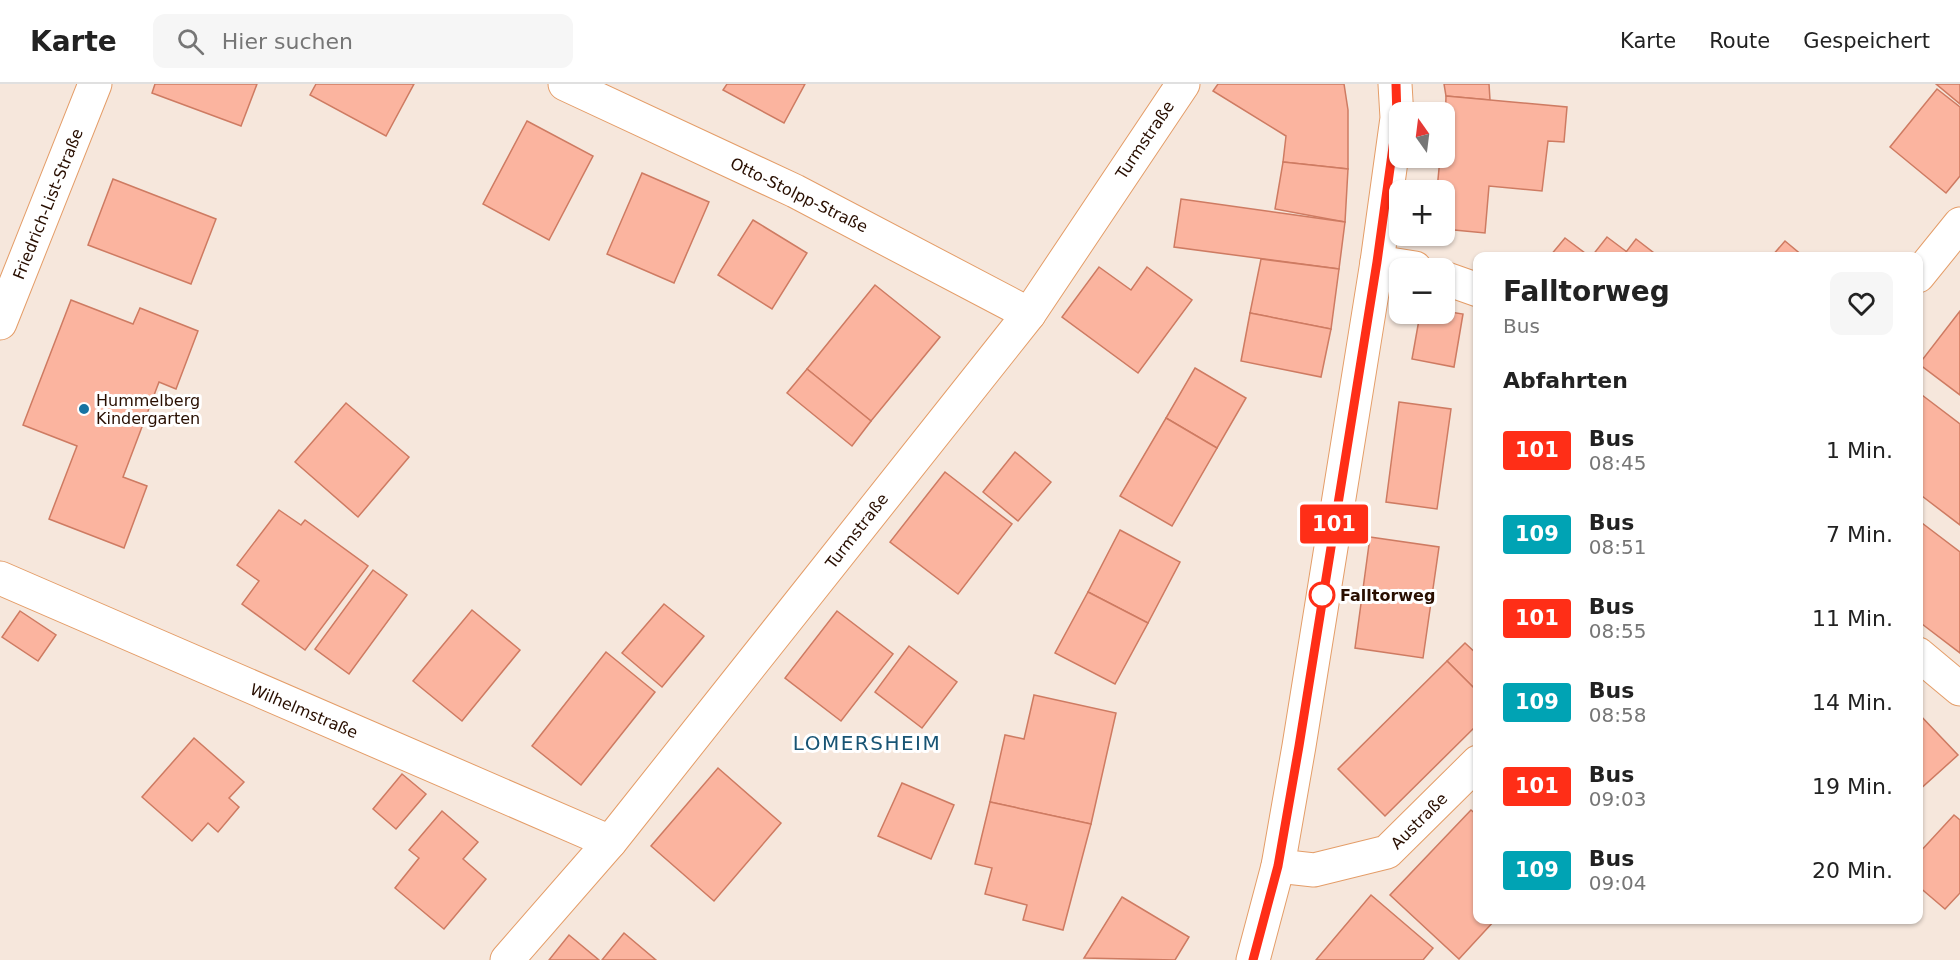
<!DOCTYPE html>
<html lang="de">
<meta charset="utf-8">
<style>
body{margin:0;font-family:"DejaVu Sans",sans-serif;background:#f6f6f6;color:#222;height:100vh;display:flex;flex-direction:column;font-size:22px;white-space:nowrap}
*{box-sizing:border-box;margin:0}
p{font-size:20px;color:#767676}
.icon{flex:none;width:33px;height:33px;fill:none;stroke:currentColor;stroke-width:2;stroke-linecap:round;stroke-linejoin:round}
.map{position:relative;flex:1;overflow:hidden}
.drawer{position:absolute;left:1473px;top:168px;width:450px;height:672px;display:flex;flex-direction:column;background:#fff;border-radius:12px;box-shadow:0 2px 4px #0004}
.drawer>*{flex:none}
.badge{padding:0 12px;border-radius:4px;font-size:21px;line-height:39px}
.needle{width:39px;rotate:346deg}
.fabs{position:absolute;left:1389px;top:18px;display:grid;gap:12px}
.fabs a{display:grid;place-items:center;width:66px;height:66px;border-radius:12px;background:#fff;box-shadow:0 2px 4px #0004;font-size:30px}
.map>.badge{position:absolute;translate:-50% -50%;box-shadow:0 0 0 3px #fff}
h2{padding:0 30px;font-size:22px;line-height:54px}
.round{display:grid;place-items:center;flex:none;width:63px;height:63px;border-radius:12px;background:#f6f6f6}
.summary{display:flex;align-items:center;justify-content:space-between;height:102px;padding:0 30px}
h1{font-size:28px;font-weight:700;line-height:45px}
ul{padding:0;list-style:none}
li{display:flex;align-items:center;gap:18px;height:84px;padding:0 30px}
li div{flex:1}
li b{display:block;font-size:22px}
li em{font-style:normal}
li .badge{min-width:66px;font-weight:700;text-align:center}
header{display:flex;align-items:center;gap:36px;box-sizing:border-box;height:84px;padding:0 30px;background:#fff;border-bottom:2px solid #e0e0e0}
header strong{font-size:28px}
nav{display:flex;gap:33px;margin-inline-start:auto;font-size:21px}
.search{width:420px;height:54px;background:#f6f6f6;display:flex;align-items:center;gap:15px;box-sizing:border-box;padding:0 21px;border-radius:12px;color:#767676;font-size:22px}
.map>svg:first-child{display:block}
.building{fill:#fbb49f;stroke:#ce7b62;stroke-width:1.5}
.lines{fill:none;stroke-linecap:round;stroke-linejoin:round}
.minor-casing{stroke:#e49d68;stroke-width:35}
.tertiary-casing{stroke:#e49d68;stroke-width:35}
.minor{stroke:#fff;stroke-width:33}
.tertiary{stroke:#fff;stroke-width:33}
.line-casing{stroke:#fff;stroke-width:14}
.line{stroke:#ff2e17;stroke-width:9}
.poi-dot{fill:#1773a2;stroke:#fff;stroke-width:2}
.stop-dot{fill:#fff;stroke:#ff2e17;stroke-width:3}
.labels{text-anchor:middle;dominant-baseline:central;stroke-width:6;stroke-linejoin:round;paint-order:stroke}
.street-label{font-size:16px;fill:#280e00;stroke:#fff}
.poi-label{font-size:16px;fill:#280e00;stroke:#fff;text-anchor:start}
.stop-label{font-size:16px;font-weight:bold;fill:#280e00;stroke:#fff;text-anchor:start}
.quarter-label{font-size:20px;letter-spacing:1.5px;fill:#185474;stroke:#fff}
</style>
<header>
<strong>Karte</strong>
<div class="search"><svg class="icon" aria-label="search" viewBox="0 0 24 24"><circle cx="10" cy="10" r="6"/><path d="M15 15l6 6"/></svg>Hier suchen</div>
<nav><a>Karte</a><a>Route</a><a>Gespeichert</a></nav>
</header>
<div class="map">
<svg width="1960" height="876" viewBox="0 0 1960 876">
<rect width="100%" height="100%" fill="#f6e7dc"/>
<!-- building -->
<g class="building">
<polygon points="155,0 257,0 241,42 152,9"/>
<polygon points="316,0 414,0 386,52 310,11"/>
<polygon points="727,0 805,0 784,39 723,6"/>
<polygon points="1218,0 1344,0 1348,26 1348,85 1283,78 1286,52 1213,7"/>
<polygon points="1444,0 1489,0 1490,16 1446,12"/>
<polygon points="1936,0 1960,0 1960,20"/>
<polygon points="1937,5 1960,23 1960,92 1946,109 1890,63"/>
<polygon points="1446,12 1567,23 1564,58 1548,57 1542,107 1489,102 1485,149 1444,145 1444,106 1437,106 1440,74 1444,74"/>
<polygon points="527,37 593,72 549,156 483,120"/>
<polygon points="1283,78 1348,85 1345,138 1275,125"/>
<polygon points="642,89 709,118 674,199 607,170"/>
<polygon points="113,95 216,135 191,200 88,161"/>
<polygon points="1181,115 1345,138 1339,185 1174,163"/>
<polygon points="753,136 807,169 772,225 718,191"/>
<polygon points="1607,153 1627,168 1623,172 1592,172"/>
<polygon points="1565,154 1589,172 1550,172"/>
<polygon points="1636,155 1658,172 1623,172"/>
<polygon points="1785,157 1803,172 1772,172"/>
<polygon points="1261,175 1339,185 1331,245 1250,229"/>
<polygon points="1099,183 1131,206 1147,183 1192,216 1138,289 1062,233"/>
<polygon points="875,201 940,253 871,337 807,285"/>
<polygon points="71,216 133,240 140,224 198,247 176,305 159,298 123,393 147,402 124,464 49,435 77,362 23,341"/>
<polygon points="1444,227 1463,230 1454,283 1412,275 1420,230 1444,230"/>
<polygon points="1960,227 1960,311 1919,280"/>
<polygon points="1250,229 1331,245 1321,293 1241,277"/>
<polygon points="1195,284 1246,314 1217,364 1166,334"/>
<polygon points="807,285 871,337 852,362 787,309"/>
<polygon points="1918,308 1960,340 1960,441 1918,409"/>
<polygon points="1399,318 1451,325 1437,425 1386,418"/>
<polygon points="346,319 409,373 358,433 295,378"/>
<polygon points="1166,334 1217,364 1172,442 1120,412"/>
<polygon points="1015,368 1051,398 1018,437 983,408"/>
<polygon points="945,388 1012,440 958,510 890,458"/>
<polygon points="279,426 301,441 305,436 368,482 305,566 242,520 259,497 237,481"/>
<polygon points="1918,436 1960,468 1960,569 1918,537"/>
<polygon points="1120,446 1180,478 1148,539 1088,508"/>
<polygon points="1370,453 1439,463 1423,574 1355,564"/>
<polygon points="373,486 407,511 349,590 315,565"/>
<polygon points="1088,508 1148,539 1115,600 1055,569"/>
<polygon points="664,520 704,552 662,603 622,569"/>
<polygon points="472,526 520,566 462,637 413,597"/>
<polygon points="20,527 56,551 38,577 2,553"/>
<polygon points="837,527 893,570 841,637 785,594"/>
<polygon points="1465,559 1478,571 1478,608 1447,577"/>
<polygon points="909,562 957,598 922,644 875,608"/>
<polygon points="606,568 655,608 581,701 532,662"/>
<polygon points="1447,577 1478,608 1478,640 1385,732 1338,685"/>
<polygon points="1034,611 1116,629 1091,740 990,718 1005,651 1024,655"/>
<polygon points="1918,629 1958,671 1918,707"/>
<polygon points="194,654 244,698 229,714 239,723 218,748 208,739 192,757 142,713"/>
<polygon points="718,684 781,739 714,817 651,762"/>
<polygon points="402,690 426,710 396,745 373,725"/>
<polygon points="902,699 954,721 931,775 878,752"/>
<polygon points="990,718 1091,740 1063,846 1023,836 1027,821 985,810 992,784 975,780"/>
<polygon points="1471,726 1478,732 1478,836 1495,836 1459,875 1390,811"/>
<polygon points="442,727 478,758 463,775 486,795 444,845 395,804 419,774 409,766"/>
<polygon points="1954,731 1960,736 1960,809 1945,825 1918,802 1918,770"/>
<polygon points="1371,811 1433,864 1423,876 1316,876"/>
<polygon points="1122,813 1189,853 1175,876 1084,874"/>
<polygon points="624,849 656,876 602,876"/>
<polygon points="569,851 599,876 549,876"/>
</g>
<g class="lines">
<defs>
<g id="minor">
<polyline points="565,0 795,107 1029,230"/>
<polyline points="1377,178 1415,184"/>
<polyline points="1918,192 1960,140"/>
<polyline points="1444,194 1478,206"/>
<polyline points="0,239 95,0"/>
<polyline points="0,494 610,758"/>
<polyline points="1918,570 1960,605"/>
<polyline points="1278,782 1314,786 1387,768 1478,678"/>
<polyline points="507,876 610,758 1029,230 1183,0"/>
</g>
<polyline id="tertiary" points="1253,876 1278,782 1299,662 1377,178 1397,34 1395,0"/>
</defs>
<!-- minor casing -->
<use href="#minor" class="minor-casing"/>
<!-- tertiary casing -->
<use href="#tertiary" class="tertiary-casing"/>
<!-- minor -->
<use href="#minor" class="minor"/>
<!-- tertiary -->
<use href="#tertiary" class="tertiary"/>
</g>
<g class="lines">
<defs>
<polyline id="line" points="1253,876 1278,782 1299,662 1377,178 1397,34 1396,0"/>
</defs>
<!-- line casing -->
<use href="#line" class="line-casing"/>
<!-- line -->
<use href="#line" class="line"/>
</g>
<!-- markers -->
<circle class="poi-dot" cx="84" cy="325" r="6"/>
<circle class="stop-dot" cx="1322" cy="511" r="12"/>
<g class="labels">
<!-- street labels -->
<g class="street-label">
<text transform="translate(1145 56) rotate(-56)">Turmstraße</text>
<text transform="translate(799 111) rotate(26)">Otto-Stolpp-Straße</text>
<text transform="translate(48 120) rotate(-68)">Friedrich-List-Straße</text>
<text transform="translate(857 447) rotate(-52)">Turmstraße</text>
<text transform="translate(304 627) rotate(23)">Wilhelmstraße</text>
<text transform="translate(1419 737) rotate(-45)">Austraße</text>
</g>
<!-- poi labels -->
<g class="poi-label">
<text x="96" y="316">Hummelberg<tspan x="96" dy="18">Kindergarten</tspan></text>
</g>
<!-- stop labels -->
<g class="stop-label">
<text x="1340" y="511">Falltorweg</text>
</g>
<!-- quarter labels -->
<g class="quarter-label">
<text x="867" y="659">LOMERSHEIM</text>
</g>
</g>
</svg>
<div class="fabs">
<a><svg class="needle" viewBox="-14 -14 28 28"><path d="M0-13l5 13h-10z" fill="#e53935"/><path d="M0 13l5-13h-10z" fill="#767676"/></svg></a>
<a>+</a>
<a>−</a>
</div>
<b class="badge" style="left:1334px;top:440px;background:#ff2e17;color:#fff">101</b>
<section class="drawer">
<div class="summary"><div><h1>Falltorweg</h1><p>Bus</p></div><a class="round"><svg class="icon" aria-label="heart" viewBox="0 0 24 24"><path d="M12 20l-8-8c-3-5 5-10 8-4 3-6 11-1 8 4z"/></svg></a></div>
<h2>Abfahrten</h2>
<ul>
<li><span class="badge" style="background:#ff2e17;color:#fff">101</span><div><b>Bus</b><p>08:45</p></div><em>1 Min.</em></li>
<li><span class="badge" style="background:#00a3b4;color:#fff">109</span><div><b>Bus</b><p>08:51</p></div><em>7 Min.</em></li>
<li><span class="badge" style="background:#ff2e17;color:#fff">101</span><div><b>Bus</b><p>08:55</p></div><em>11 Min.</em></li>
<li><span class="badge" style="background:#00a3b4;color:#fff">109</span><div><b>Bus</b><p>08:58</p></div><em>14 Min.</em></li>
<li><span class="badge" style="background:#ff2e17;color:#fff">101</span><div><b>Bus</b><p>09:03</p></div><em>19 Min.</em></li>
<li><span class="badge" style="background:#00a3b4;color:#fff">109</span><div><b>Bus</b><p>09:04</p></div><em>20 Min.</em></li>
</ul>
</section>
</div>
